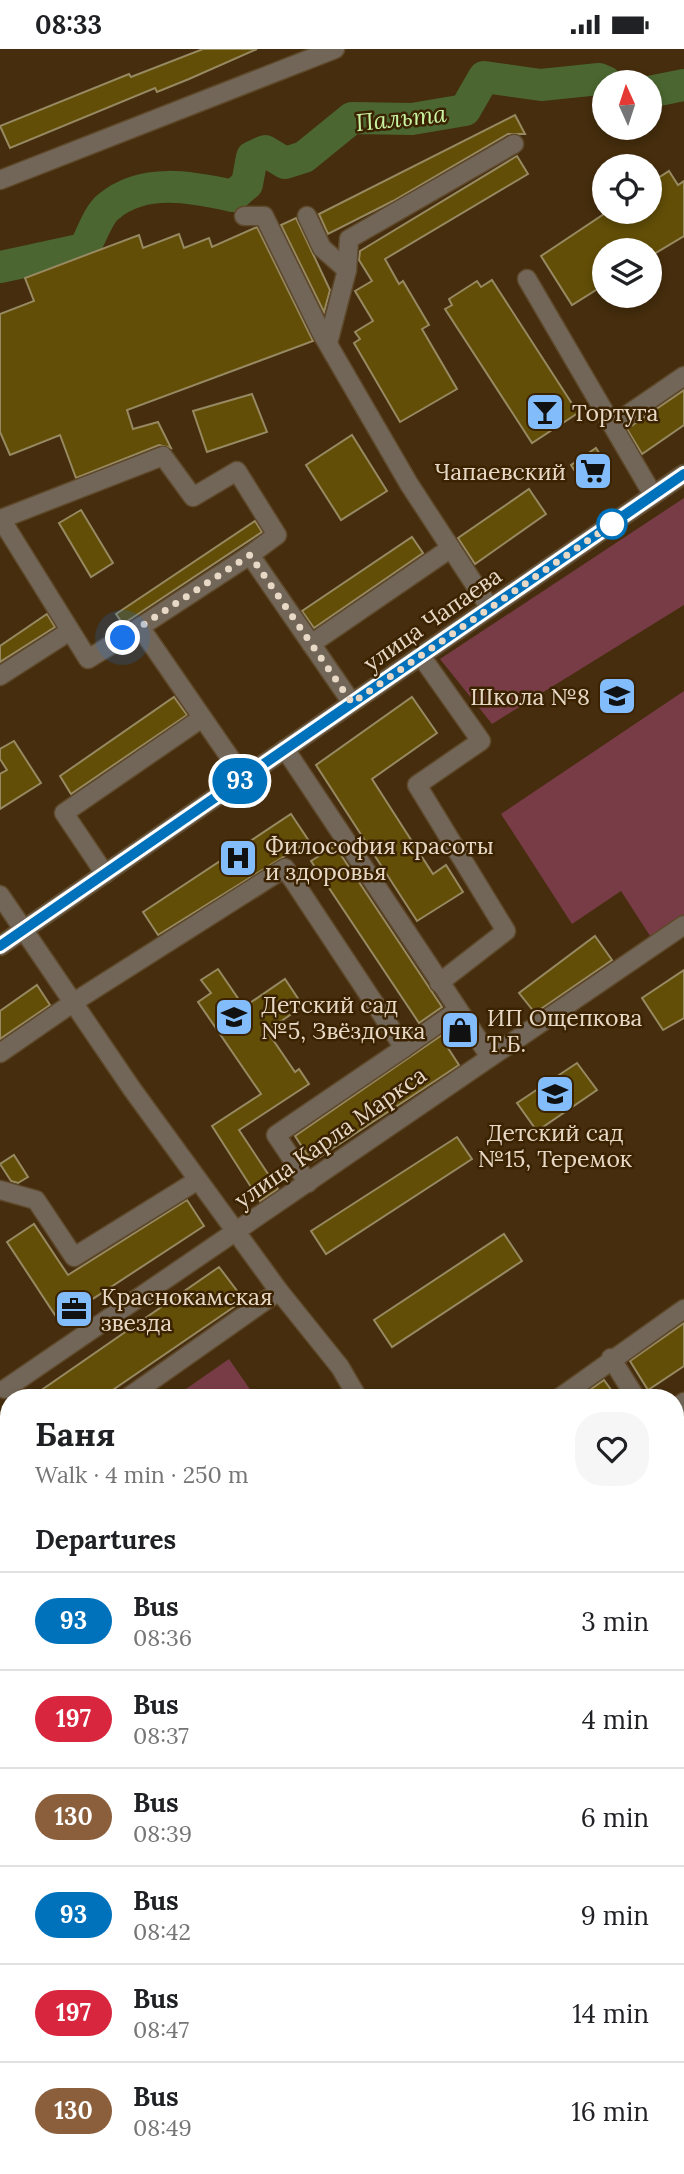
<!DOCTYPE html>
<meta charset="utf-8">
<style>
body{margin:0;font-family:Lora,serif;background:#f6f6f6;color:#202124;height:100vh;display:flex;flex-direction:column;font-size:26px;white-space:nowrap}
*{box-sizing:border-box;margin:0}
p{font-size:23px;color:#757577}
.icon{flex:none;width:38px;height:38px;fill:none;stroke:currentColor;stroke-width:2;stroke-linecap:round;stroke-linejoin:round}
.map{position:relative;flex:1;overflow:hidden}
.panel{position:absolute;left:0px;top:1340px;width:684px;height:786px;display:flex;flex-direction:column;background:#fff;border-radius:28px 28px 0 0;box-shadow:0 4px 10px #0003}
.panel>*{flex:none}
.badge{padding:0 14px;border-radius:23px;font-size:24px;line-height:46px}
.needle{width:46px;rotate:357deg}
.controls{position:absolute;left:592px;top:21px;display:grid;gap:14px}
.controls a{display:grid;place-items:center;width:70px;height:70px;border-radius:50%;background:#fff;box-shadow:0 4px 10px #0003;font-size:35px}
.you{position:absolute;width:35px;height:35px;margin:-18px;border:5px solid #fff;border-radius:50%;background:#1a73e8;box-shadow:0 0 0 10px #1a73e833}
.map>.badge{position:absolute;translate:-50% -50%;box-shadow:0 0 0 4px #fff}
h2{padding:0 35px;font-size:26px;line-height:63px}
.round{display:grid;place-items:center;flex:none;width:74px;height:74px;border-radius:28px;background:#f6f6f6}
.overview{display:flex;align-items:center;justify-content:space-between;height:119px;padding:0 35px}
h1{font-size:33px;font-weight:800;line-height:52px}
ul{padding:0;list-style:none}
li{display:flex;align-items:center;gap:21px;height:98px;padding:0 35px;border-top:2px solid #e0e0e0}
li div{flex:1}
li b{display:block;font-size:26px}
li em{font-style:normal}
li .badge{min-width:77px;font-weight:700;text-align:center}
.status{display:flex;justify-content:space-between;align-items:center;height:49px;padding:0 35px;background:#fff;direction:ltr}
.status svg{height:19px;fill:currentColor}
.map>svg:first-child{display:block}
.green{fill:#783c46}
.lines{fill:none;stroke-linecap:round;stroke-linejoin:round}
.river{stroke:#4b6630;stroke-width:32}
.building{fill:#624e07;stroke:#978961;stroke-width:2}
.minor-casing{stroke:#5f492b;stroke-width:21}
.minor{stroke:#726658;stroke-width:18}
.line-casing{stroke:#fff;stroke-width:16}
.line{stroke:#0072bc;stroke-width:10}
.walk{stroke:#e8d9c7;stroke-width:7;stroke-dasharray:0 12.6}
.stop-dot{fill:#fff;stroke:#0072bc;stroke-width:3.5}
.labels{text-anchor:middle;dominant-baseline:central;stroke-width:5;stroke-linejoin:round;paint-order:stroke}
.poi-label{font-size:23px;fill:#e8d9c7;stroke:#3b2302;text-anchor:start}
.street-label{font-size:23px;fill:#e8d9c7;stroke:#3b2302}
.water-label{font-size:24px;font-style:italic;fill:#c9f4a2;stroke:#3b2302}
</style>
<div class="status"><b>08:33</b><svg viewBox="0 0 49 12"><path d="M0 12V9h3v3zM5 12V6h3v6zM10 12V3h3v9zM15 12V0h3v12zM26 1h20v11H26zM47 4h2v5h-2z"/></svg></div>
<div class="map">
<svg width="684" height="2125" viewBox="0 0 684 2125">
<rect width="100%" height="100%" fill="#452d0d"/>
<!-- green -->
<g class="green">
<polygon points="684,449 684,556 492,675 440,610"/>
<polygon points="684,642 684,867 652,890 621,842 572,875 501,765"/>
<polygon points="229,1310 256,1349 173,1349"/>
<polygon points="9,1561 9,1755 0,1761 0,1566"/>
<polygon points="684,1771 684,1888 676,1888 676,1853"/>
<polygon points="676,1913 684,1914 684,1976 676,1978"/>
<polygon points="684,2031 684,2079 676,2081 676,2032"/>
</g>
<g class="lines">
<!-- river -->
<g class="river">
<polyline points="649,43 684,36"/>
<path d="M0 218 84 200C91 188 98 166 108 158 143 128 192 138 233 147L247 135 252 108 265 102 285 114 304 108 352 69 412 70 465 61 484 28 541 36 599 30 606 33"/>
</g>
</g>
<!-- building -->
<g class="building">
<polygon points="203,0 257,0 189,30 157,43 155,39 10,99 0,77 129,25 131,28"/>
<polygon points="515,66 525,85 508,85 393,152 328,185 319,165"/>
<polygon points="517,107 528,125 385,210 399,235 403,232 429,276 422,280 457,340 400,373 354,294 360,290 355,283 373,272 355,242 372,232 359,211 360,202"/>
<polygon points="669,122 678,136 684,132 684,187 649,208 649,201 604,201 604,236 572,256 541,207 607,163 649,163 649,135"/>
<polygon points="296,169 330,241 324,263 281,176"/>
<polygon points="257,178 313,292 127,361 133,380 158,373 171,399 159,396 76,429 60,386 10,406 0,383 0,265 34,252 25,229 139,186 143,199 179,185 184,199 209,189 212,198"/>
<polygon points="492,231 578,364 532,394 445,260 452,256 449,250 477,232 481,238"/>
<polygon points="684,341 684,376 642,405 627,380"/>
<polygon points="252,345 267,383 207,403 193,362"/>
<polygon points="352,386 387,442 341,471 306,416"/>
<polygon points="596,399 611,423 586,439 571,416"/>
<polygon points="529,440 546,465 475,515 458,489"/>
<polygon points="81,461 113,514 91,528 59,474"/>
<polygon points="255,472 262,483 123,575 116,565"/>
<polygon points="412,488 423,504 314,579 302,562"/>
<polygon points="47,565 55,578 0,613 0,597"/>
<polygon points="174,648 187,666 71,745 60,727"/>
<polygon points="412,648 437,684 372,730 433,825 446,816 463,843 417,872 316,716"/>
<polygon points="14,692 41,734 0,760 0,725 7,721 0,710 0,700"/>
<polygon points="291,765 309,792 158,886 143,863"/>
<polygon points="335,797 442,958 419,974 311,812"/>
<polygon points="595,887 612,911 535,964 519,944"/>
<polygon points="218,920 244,958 285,930 303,957 267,982 295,1023 299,1020 309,1035 239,1081 278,1140 260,1152 212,1077 261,1045 198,953 211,944 201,931"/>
<polygon points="684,921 684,969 663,981 642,949"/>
<polygon points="37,936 50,956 0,990 0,962"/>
<polygon points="455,977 461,986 446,996 459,1016 312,1113 295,1087"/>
<polygon points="577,1014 597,1041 537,1082 517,1054"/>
<polygon points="457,1088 472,1110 326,1205 311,1182"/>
<polygon points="14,1106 28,1128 18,1134 11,1132 0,1115"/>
<polygon points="187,1151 204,1177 59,1272 7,1193 34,1175 68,1226"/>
<polygon points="504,1185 522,1212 392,1298 374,1271"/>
<polygon points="219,1218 244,1251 101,1349 30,1349"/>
<polygon points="684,1274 684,1317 648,1341 630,1312"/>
<polygon points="604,1331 617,1349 578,1349"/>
</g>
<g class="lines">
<defs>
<g id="minor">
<polyline points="0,131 335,0"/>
<polyline points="244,167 264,167 322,285 409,435 490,559"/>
<polyline points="307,167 322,199 347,221"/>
<polyline points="527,230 653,446"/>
<polyline points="328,294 347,221 349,190 514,95"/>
<polyline points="614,375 684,327"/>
<polyline points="140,578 88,610 1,470 163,407 193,448 237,422 277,486 250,506"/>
<polyline points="311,595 451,499"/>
<polyline points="421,607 481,692 417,736 506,882 439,934"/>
<polyline points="0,627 70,582"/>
<polyline points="285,700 490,1008"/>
<polyline points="244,729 140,578 250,506 352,654"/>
<polyline points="105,825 64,764 202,669"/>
<polyline points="0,846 132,1040 279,1242 127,1349"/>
<polyline points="0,897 684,425"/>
<polyline points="404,999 458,961"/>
<polyline points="0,1004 74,953 285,819 404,999 276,1086 308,1134"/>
<polyline points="0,1141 36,1151 74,1208 198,1131"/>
<polyline points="279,1242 340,1318 358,1349"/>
<polyline points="611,1309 636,1349"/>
<polyline points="5,1340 684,876"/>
<polyline points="559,1349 684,1260"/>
<polyline points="676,1360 684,1353"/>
<polyline points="0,1493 4,1499 9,1496"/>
<polyline points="0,1547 9,1542"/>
<polyline points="676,1560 684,1561"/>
<polyline points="676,1639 684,1640"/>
<polyline points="0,1747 9,1742"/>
<polyline points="676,1748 684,1659"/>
<polyline points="676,1898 684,1899"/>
<polyline points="676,1987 684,1985"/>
<polyline points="0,2052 9,2046"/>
<polyline points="676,2102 684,2100"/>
<polyline points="13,2125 25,2118"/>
<polyline points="556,2125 595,2118"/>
</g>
</defs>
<!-- minor casing -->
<use href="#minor" class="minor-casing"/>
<!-- minor -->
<use href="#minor" class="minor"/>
</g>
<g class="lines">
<defs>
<polyline id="line" points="0,897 684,425"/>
</defs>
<!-- line casing -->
<use href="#line" class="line-casing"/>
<!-- line -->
<use href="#line" class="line"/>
<!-- walk -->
<polyline class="walk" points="123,589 250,506 352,654 612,475"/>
</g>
<!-- icons -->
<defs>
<symbol id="bar-square" viewBox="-11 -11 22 22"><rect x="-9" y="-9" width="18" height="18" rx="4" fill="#82bcfa" stroke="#3b2302"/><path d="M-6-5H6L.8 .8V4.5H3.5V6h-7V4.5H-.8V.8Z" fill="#111"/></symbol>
<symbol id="supermarket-square" viewBox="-11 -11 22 22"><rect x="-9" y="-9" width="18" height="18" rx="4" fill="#82bcfa" stroke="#3b2302"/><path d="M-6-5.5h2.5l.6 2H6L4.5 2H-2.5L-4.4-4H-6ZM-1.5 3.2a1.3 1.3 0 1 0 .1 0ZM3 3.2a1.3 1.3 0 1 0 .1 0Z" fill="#111"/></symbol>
<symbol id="school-square" viewBox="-11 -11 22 22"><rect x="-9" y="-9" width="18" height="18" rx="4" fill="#82bcfa" stroke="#3b2302"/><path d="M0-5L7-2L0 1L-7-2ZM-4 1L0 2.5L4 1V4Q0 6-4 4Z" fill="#111"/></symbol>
<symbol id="hospital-square" viewBox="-11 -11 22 22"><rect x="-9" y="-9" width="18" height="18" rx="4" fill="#82bcfa" stroke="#3b2302"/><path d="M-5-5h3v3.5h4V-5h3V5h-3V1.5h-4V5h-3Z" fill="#111"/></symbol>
<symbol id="shop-square" viewBox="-11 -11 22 22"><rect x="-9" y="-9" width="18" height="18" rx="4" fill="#82bcfa" stroke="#3b2302"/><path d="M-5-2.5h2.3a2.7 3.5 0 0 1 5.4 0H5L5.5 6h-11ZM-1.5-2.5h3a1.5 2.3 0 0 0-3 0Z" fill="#111"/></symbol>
<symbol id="office-square" viewBox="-11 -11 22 22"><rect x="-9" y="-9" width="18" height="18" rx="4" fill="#82bcfa" stroke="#3b2302"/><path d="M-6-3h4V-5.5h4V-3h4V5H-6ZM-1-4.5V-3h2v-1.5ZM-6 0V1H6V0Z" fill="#111"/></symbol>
</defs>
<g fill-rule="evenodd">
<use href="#bar-square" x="523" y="341" width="44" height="44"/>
<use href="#supermarket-square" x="571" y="400" width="44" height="44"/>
<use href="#school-square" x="595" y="625" width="44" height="44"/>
<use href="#hospital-square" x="216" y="787" width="44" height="44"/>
<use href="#school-square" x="212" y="946" width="44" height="44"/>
<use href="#shop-square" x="438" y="959" width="44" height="44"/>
<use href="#school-square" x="533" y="1023" width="44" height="44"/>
<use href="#office-square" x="52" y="1238" width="44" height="44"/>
</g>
<!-- markers -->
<circle class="stop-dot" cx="612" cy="475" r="14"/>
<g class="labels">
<!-- poi labels -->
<g class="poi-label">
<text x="572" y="363">Тортуга</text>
<text x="566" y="422" text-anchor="end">Чапаевский</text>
<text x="590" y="647" text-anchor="end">Школа №8</text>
<text x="265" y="796">Философия красоты<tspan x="265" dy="26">и здоровья</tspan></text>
<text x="261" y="955">Детский сад<tspan x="261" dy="26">№5, Звёздочка</tspan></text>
<text x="487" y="968">ИП Ощепкова<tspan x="487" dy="26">Т.Б.</tspan></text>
<text x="555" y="1083" text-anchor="middle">Детский сад<tspan x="555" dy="26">№15, Теремок</tspan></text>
<text x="101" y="1247">Краснокамская<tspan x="101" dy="26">звезда</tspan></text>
</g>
<!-- street labels -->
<g class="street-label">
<text transform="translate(432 570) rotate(-35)">улица Чапаева</text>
<text transform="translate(330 1088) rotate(-35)">улица Карла Маркса</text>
</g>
<!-- water labels -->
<g class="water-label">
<text transform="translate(401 69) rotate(-6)">Пальта</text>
</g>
</g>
</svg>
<div class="controls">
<a><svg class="needle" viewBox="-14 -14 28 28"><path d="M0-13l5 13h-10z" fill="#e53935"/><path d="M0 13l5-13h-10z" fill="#757577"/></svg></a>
<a><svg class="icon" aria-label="locate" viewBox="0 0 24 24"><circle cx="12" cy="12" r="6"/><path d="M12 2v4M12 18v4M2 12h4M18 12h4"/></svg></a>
<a><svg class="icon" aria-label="layers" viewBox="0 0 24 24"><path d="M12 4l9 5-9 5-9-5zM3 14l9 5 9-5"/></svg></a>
</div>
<div class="you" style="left:123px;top:589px"></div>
<b class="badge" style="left:240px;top:732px;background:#0072bc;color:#fff">93</b>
<section class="panel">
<div class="overview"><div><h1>Баня</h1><p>Walk · 4 min · 250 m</p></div><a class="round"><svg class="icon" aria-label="heart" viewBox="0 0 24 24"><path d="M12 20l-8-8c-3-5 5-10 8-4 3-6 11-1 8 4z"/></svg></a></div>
<h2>Departures</h2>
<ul>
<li><span class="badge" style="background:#0072bc;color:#fff">93</span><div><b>Bus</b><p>08:36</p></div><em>3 min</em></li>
<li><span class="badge" style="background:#d7263d;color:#fff">197</span><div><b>Bus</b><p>08:37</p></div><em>4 min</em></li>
<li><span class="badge" style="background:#8b5e3c;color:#fff">130</span><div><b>Bus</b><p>08:39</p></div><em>6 min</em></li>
<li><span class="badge" style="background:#0072bc;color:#fff">93</span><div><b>Bus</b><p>08:42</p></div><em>9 min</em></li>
<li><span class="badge" style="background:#d7263d;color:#fff">197</span><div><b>Bus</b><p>08:47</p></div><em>14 min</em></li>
<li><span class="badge" style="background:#8b5e3c;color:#fff">130</span><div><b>Bus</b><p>08:49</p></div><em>16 min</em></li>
</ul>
</section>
</div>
